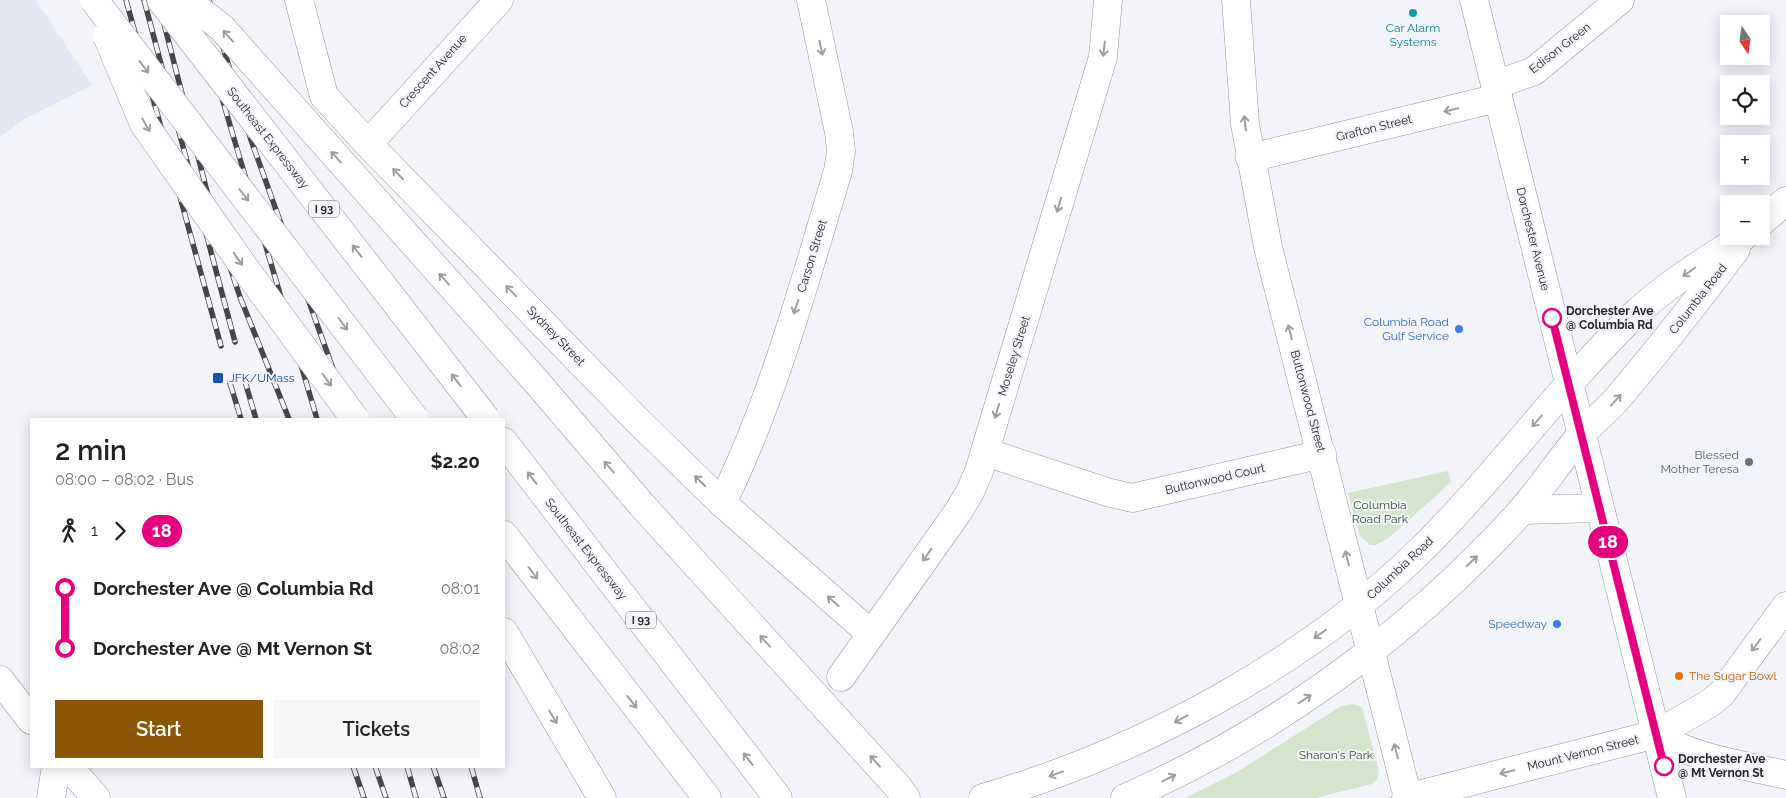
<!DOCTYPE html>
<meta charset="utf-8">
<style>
body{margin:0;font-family:Raleway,sans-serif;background:#f6f6f6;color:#222;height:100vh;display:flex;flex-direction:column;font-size:19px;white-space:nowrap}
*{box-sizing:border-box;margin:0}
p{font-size:16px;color:#767676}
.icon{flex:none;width:28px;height:28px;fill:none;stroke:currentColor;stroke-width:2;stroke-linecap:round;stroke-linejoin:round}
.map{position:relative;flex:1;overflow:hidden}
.panel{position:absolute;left:30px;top:418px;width:475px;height:350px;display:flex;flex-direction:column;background:#fff;border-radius:0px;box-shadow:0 2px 12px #0003}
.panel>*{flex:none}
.badge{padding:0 10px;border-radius:16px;font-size:18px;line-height:32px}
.needle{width:32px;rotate:167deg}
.fabs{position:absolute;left:1720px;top:15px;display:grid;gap:10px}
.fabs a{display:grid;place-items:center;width:50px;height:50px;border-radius:0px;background:#fff;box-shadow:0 2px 12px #0003;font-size:25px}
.map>.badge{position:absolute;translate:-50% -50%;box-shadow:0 0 0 2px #fff}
.legs{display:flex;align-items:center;gap:8px;height:55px;padding:0 25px;font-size:16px}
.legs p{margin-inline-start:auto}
.headline{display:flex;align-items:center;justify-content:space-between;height:85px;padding:0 25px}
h1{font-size:28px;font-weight:600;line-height:38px}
.action{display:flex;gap:10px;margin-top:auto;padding:10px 25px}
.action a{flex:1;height:58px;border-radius:0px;background:#8c5607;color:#fff;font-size:20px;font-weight:600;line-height:58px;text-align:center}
.action a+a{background:#f6f6f6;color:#222}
ul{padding:0 25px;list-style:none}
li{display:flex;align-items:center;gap:18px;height:60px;font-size:19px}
li i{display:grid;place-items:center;width:8px;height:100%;margin:0 6px;background:currentColor}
li i::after{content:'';width:12px;height:12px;margin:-6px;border:4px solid;border-radius:50%;background:#fff}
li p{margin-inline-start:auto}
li:first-child i{background:linear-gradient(#0000 50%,currentColor 0)}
li:last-child i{background:linear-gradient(currentColor 50%,#0000 0)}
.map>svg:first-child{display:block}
.built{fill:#e4e6f3}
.green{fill:#d3e6cd}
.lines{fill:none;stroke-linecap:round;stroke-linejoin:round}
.minor-casing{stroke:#96979c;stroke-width:29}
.major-casing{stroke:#96979c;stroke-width:29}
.highway-casing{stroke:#96979c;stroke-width:29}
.minor{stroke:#fff;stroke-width:28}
.major{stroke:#fff;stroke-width:28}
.highway{stroke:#fff;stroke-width:28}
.rail-casing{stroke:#47474a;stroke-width:5.5}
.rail{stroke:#f3f4fa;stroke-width:4;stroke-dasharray:11;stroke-linecap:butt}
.highway-bridge-casing{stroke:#96979c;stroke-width:29;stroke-linecap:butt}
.highway-bridge{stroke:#fff;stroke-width:28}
.oneway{stroke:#9e9e9f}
.line-1-casing{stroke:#fff;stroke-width:11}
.line-1{stroke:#e6007e;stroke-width:8}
.culture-dot{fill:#0f9aa8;stroke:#f3f4fa;stroke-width:2}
.stop-1-dot{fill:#fff;stroke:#e6007e;stroke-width:2.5}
.shop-dot{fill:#3f7fe0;stroke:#f3f4fa;stroke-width:2}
.transit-dot{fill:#1a4fb4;stroke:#f3f4fa;stroke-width:2}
.worship-dot{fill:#6b7280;stroke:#f3f4fa;stroke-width:2}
.food-dot{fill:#e8710a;stroke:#f3f4fa;stroke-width:2}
.labels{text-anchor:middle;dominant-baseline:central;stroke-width:4;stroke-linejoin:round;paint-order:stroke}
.shield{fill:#f3f4fa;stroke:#646468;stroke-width:1}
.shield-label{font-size:11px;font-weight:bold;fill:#27272a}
.culture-label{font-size:12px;fill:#0d838f;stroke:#f3f4fa}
.street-label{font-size:12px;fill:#27272a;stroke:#f3f4fa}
.stop-label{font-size:12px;font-weight:bold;fill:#27272a;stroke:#f3f4fa;text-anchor:start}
.shop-label{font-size:12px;fill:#366cbe;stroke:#f3f4fa;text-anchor:end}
.transit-label{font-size:12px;fill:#164399;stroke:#f3f4fa;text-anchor:start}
.worship-label{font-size:12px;fill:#5b616d;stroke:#f3f4fa;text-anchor:end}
.park-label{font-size:12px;fill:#315127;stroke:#f3f4fa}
.food-label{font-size:12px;fill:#c56008;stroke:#f3f4fa;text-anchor:start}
</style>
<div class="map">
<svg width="1786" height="798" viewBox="0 0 1786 798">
<rect width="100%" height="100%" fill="#f3f4fa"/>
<!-- built -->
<polygon class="built" points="0,0 36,0 92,85 23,120 0,137"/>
<!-- green -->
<g class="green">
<polygon points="1448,471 1451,482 1390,537 1376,545 1370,545 1360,536 1348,493"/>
<polygon points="1352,704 1362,707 1379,771 1377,779 1372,784 1315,798 1185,798 1237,772 1341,706"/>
</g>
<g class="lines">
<defs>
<g id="minor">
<polyline points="299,0 324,96 368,144 637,420 722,503 870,633"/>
<polyline points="1236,0 1245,124 1268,247 1408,798"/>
<polyline points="1495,85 1534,71 1620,0"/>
<polyline points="368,144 499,0"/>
<polyline points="1250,158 1498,98"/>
<polyline points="985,452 1107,492 1132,498 1322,454"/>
<path d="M722 503C774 397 804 283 838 171L841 151 839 132 811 0"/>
<polyline points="841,677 958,512 970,492 979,471 1103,57 1108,0"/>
<polyline points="0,680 31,720"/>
<path d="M1656 734C1686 757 1748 766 1786 775"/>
<polyline points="68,766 96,798"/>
<polyline points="51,798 56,766"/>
<polyline points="1406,798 1656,734 1709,704 1722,693 1786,606"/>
</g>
<g id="major">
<polyline points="1474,0 1672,798"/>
<polyline points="1761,222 1786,201"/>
<polyline points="1523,510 1599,508"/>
<path d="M983 798C1143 751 1309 662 1427 544 1500 471 1560 387 1634 315 1667 284 1707 260 1744 236"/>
<path d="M1125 798C1273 733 1407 636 1516 517 1540 491 1558 462 1581 435 1591 422 1605 413 1616 400 1658 351 1697 301 1736 249"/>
</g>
<g id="highway">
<polyline points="504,442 778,798"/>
<polyline points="641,504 898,787 906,798"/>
<polyline points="504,535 707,798"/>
<polyline points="504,632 602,798"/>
</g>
</defs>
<!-- minor casing -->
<use href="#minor" class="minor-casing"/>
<!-- major casing -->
<use href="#major" class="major-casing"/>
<!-- highway casing -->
<use href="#highway" class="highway-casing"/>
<!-- minor -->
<use href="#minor" class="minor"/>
<!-- major -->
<use href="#major" class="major"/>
<!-- highway -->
<use href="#highway" class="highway"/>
<defs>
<g id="rail">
<polyline points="126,0 221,346"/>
<polyline points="144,0 235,342"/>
<polyline points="158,0 214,219 240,297 289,419"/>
<polyline points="193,0 317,419"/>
<polyline points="209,0 251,140 351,419"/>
<polyline points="244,378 256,419"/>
<polyline points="230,383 241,419"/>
<polyline points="353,766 364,798"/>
<polyline points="375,766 386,798"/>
<polyline points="407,766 416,798"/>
<polyline points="433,766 444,798"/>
<polyline points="471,766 480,798"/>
</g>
</defs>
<!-- rail casing -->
<use href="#rail" class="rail-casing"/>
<!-- rail -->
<use href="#rail" class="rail"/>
<defs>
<g id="highway-bridge">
<polyline points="94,0 415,419"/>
<polyline points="161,0 486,419"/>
<polyline points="186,0 222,28 535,380 641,504"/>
<polyline points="107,36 144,124 244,267 355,419"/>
</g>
</defs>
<!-- highway-bridge casing -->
<use href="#highway-bridge" class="highway-bridge-casing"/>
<!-- highway-bridge -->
<use href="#highway-bridge" class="highway-bridge"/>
</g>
<!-- one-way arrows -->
<defs><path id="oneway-shaft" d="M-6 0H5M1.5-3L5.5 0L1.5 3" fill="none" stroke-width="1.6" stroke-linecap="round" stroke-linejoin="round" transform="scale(1.25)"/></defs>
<g class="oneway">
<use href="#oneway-shaft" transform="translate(228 36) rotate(-132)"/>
<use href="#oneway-shaft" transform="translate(821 48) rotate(78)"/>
<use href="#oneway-shaft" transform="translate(1104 49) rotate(97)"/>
<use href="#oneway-shaft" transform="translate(144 67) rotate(52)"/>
<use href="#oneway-shaft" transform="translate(1451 110) rotate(166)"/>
<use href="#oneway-shaft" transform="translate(1245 123) rotate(-97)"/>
<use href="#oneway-shaft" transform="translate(146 125) rotate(60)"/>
<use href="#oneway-shaft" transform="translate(336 157) rotate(-132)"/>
<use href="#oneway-shaft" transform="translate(398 174) rotate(-134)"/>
<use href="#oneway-shaft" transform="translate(244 195) rotate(52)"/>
<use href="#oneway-shaft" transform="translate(1059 205) rotate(107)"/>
<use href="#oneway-shaft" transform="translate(357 251) rotate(-128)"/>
<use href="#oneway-shaft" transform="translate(238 259) rotate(55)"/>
<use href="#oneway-shaft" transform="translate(1689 272) rotate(145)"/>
<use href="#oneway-shaft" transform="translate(444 279) rotate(-132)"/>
<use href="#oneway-shaft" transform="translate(511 291) rotate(-134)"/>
<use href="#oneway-shaft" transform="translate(796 307) rotate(108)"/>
<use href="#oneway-shaft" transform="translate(343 324) rotate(53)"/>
<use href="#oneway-shaft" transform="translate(1290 332) rotate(-105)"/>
<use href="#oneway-shaft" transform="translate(327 380) rotate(54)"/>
<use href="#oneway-shaft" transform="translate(456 380) rotate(-128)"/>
<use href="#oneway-shaft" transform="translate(1616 400) rotate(-48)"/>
<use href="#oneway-shaft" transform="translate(997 411) rotate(107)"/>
<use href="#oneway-shaft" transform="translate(1537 421) rotate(131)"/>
<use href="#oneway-shaft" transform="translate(609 467) rotate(-131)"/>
<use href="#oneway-shaft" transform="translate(532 478) rotate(-128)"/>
<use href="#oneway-shaft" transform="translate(700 481) rotate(-136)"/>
<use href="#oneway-shaft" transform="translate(927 555) rotate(126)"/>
<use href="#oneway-shaft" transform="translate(1347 558) rotate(-104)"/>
<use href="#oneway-shaft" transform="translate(1472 561) rotate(-44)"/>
<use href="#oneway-shaft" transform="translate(533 573) rotate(53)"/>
<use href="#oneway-shaft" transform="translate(833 601) rotate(-139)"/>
<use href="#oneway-shaft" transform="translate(1320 634) rotate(145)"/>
<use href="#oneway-shaft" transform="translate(765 641) rotate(-132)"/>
<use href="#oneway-shaft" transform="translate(1756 645) rotate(127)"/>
<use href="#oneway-shaft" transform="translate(1305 699) rotate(-34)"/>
<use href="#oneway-shaft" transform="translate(632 702) rotate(52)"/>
<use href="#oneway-shaft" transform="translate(553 717) rotate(59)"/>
<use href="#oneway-shaft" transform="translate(1181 719) rotate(152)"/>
<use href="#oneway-shaft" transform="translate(1396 751) rotate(-104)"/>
<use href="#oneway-shaft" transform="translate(748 759) rotate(-128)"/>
<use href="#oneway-shaft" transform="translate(875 761) rotate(-132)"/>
<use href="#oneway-shaft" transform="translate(1507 772) rotate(166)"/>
<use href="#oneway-shaft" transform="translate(1056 774) rotate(160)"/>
<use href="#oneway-shaft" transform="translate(1169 778) rotate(-27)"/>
</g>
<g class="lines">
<defs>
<polyline id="line-1" points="1552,318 1664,766"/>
</defs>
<!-- line-1 casing -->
<use href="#line-1" class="line-1-casing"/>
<!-- line-1 -->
<use href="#line-1" class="line-1"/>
</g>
<!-- markers -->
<circle class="culture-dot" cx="1413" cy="13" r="5"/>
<g class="stop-1-dot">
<circle cx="1552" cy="318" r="9"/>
<circle cx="1664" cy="766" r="9"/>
</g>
<g class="shop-dot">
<circle cx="1459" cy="329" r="5"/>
<circle cx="1557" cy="624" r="5"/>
</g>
<rect class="transit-dot" x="212" y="372" width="12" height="12" rx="2.5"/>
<circle class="worship-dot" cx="1749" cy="462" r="5"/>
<circle class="food-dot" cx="1679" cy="676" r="5"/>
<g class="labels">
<!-- shield labels -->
<g class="shield">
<rect x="309" y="200.5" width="30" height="17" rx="4"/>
<rect x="626" y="611.5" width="30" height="17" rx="4"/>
</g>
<g class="shield-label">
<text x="324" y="209">I 93</text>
<text x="641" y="620">I 93</text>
</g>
<!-- culture labels -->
<g class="culture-label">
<text x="1413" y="28">Car Alarm<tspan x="1413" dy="14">Systems</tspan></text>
</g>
<!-- street labels -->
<g class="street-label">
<text transform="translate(1560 48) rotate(-38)">Edison Green</text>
<text transform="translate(433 71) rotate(-48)">Crescent Avenue</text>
<text transform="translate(1374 128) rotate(-14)">Grafton Street</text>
<text transform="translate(268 138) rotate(52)">Southeast Expressway</text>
<text transform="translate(1533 239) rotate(76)">Dorchester Avenue</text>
<text transform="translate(812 256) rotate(-73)">Carson Street</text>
<text transform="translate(1698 299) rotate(-52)">Columbia Road</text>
<text transform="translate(556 336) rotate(46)">Sydney Street</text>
<text transform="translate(1014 356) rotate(-73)">Moseley Street</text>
<text transform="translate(1308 401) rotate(75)">Buttonwood Street</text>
<text transform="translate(1215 479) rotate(-13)">Buttonwood Court</text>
<text transform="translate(586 549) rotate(52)">Southeast Expressway</text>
<text transform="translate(1400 568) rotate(-43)">Columbia Road</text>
<text transform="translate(1583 753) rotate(-14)">Mount Vernon Street</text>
</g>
<!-- stop labels -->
<g class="stop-label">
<text x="1566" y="311">Dorchester Ave<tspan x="1566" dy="14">@ Columbia Rd</tspan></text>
<text x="1678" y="759">Dorchester Ave<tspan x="1678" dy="14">@ Mt Vernon St</tspan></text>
</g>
<!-- shop labels -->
<g class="shop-label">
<text x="1449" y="322">Columbia Road<tspan x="1449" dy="14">Gulf Service</tspan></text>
<text x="1547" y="624">Speedway</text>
</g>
<!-- transit labels -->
<g class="transit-label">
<text x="229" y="378">JFK/UMass</text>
</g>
<!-- worship labels -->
<g class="worship-label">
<text x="1739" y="455">Blessed<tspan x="1739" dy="14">Mother Teresa</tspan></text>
</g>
<!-- park labels -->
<g class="park-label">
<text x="1380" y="505">Columbia<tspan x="1380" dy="14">Road Park</tspan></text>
<text x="1336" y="755">Sharon's Park</text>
</g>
<!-- food labels -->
<g class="food-label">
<text x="1689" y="676">The Sugar Bowl</text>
</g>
</g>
</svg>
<div class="fabs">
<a><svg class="needle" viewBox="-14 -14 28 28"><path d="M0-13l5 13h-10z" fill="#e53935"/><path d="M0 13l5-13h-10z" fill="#767676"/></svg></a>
<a><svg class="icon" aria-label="locate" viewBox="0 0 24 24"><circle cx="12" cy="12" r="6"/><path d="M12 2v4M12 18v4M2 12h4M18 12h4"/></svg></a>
<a>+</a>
<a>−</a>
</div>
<b class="badge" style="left:1608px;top:542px;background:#e6007e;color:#fff">18</b>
<section class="panel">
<div class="headline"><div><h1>2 min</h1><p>08:00 – 08:02 · Bus</p></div><b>$2.20</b></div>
<div class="legs"><svg class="icon" aria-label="walk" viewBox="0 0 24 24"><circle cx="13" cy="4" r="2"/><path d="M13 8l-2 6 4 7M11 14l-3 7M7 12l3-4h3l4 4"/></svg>1<svg class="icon" aria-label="forward" viewBox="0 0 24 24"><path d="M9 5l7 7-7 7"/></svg><b class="badge" style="background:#e6007e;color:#fff">18</b></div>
<ul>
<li><i style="color:#e6007e"></i><b>Dorchester Ave @ Columbia Rd</b><p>08:01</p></li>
<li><i style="color:#e6007e"></i><b>Dorchester Ave @ Mt Vernon St</b><p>08:02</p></li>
</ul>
<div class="action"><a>Start</a><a>Tickets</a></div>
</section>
</div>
